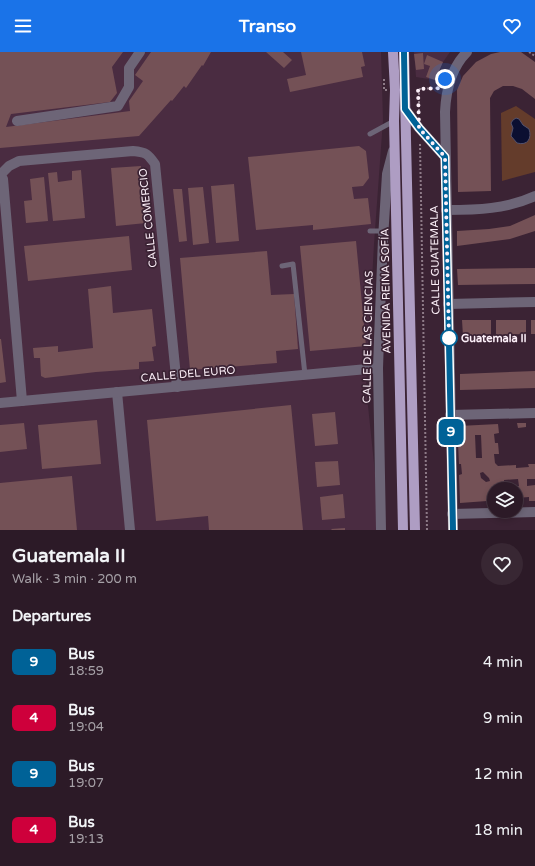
<!DOCTYPE html>
<meta charset="utf-8">
<style>
body{margin:0;font-family:"Varela Round",sans-serif;background:#382733;color:#f1f3f6;height:100vh;display:flex;flex-direction:column;font-size:15px;white-space:nowrap}
*{box-sizing:border-box;margin:0}
p{font-size:13px;color:#a6a1a7}
.icon{flex:none;width:22px;height:22px;fill:none;stroke:currentColor;stroke-width:2;stroke-linecap:round;stroke-linejoin:round}
.map{position:relative;height:478px;overflow:hidden}
.panel{display:flex;flex-direction:column;background:#2c1a27;flex:1}
.panel>*{flex:none}
.badge{padding:0 8px;border-radius:6px;font-size:14px;line-height:26px}
.tools{position:absolute;left:487px;top:430px;display:grid;gap:8px}
.tools a{display:grid;place-items:center;width:36px;height:36px;border-radius:50%;background:#2c1a27;box-shadow:0 2px 6px #0003,0 0 0 1px #483844;font-size:20px}
.you{position:absolute;width:20px;height:20px;margin:-10px;border:3px solid #fff;border-radius:50%;background:#1a73e8;box-shadow:0 0 0 6px #1a73e833}
.map>.badge{position:absolute;translate:-50% -50%;box-shadow:0 0 0 2px #fff}
h2{padding:0 12px;font-size:15px;line-height:36px}
.round{display:grid;place-items:center;flex:none;width:42px;height:42px;border-radius:21px;background:#382733}
.head{display:flex;align-items:center;justify-content:space-between;height:68px;padding:0 12px}
h1{font-size:19px;font-weight:700;line-height:30px}
ul{padding:0;list-style:none}
li{display:flex;align-items:center;gap:12px;height:56px;padding:0 12px}
li div{flex:1}
li b{display:block;font-size:15px}
li em{font-style:normal}
li .badge{min-width:44px;font-weight:700;text-align:center}
header{display:flex;justify-content:space-between;align-items:center;height:52px;padding:0 12px;background:#1a73e8;color:#fff;font-size:18px;font-weight:700}
.map>svg:first-child{display:block}
.built{fill:#4a2c41}
.green{fill:#643c2b}
.water{fill:#0b0f31;stroke:#54526d}
.building{fill:#745156;fill-rule:evenodd}
.lines{fill:none;stroke-linecap:round;stroke-linejoin:round}
.path{stroke:#8e7b88;stroke-width:2;stroke-dasharray:2 2;stroke-linecap:butt}
.service{stroke:#6d6577;stroke-width:5}
.minor{stroke:#6d6577;stroke-width:10}
.primary{stroke:#ae9dc3;stroke-width:10}
.line-casing{stroke:#fff;stroke-width:9}
.line{stroke:#006297;stroke-width:6}
.walk{stroke:#fdf0f9;stroke-width:4;stroke-dasharray:0 7.2}
.stop-dot{fill:#fff;stroke:#006297;stroke-width:2}
.labels{text-anchor:middle;dominant-baseline:central;stroke-width:3.5;stroke-linejoin:round;paint-order:stroke}
.street-label{font-size:11px;fill:#fdf0f9;stroke:#3b2334}
.stop-label{font-size:11px;font-weight:bold;fill:#fdf0f9;stroke:#3b2334;text-anchor:start}
</style>
<header><svg class="icon" aria-label="menu" viewBox="0 0 24 24"><path d="M4 6h16M4 12h16M4 18h16"/></svg>Transo<svg class="icon" aria-label="heart" viewBox="0 0 24 24"><path d="M12 20l-8-8c-3-5 5-10 8-4 3-6 11-1 8 4z"/></svg></header>
<div class="map">
<svg width="535" height="478" viewBox="0 0 535 478">
<rect width="100%" height="100%" fill="#3b2334"/>
<!-- built -->
<g class="built">
<polygon points="0,0 381,0 383,68 374,192 366,335 381,478 0,478"/>
<polygon points="414,0 450,0 443,10 435,28 416,25"/>
</g>
<!-- green -->
<polygon class="green" points="516,54 535,67 535,120 502,129 501,61"/>
<!-- water -->
<path class="water" d="M516 66 519 67 523 73 529 77C532 86 528 94 517 91L511 84 513 76 511 71 513 68Z"/>
<!-- building -->
<g class="building">
<polygon points="0,0 123,0 112,15 117,41 110,50 11,62 6,75 130,59 129,49 143,29 135,23 151,0 211,0 203,14 202,13 186,36 184,34 172,49 171,48 139,84 0,96"/>
<polygon points="266,0 283,0 292,8 284,16"/>
<polygon points="301,0 362,0 365,14 361,15 363,25 290,40 287,27 306,23"/>
<polygon points="500,0 521,0 535,10 535,47 522,37 513,34 503,34 494,39 490,46 491,139 458,140 457,38 463,24 476,10 491,2"/>
<polygon points="423,1 424,17 416,18 414,2"/>
<polygon points="427,3 443,10 435,28 426,25 430,14 424,12"/>
<polygon points="359,94 366,99 369,126 363,134 352,135 354,147 368,146 371,172 313,178 313,173 256,178 248,105"/>
<polygon points="141,114 146,171 116,174 111,116"/>
<polygon points="81,118 85,166 53,169 48,121 57,120 58,130 72,128 72,119"/>
<polygon points="44,125 48,169 26,171 24,149 32,148 30,127"/>
<polygon points="234,132 239,189 216,191 211,134"/>
<polygon points="203,135 209,191 193,193 188,136"/>
<polygon points="173,137 182,137 187,189 179,190"/>
<polygon points="535,163 535,179 510,187 457,194 457,179 489,177 510,174"/>
<polygon points="129,184 132,218 28,229 24,194"/>
<polygon points="356,189 366,294 310,299 300,194"/>
<polygon points="267,199 271,243 294,242 298,297 276,299 277,311 190,318 180,206"/>
<polygon points="535,216 535,232 458,233 457,217"/>
<polygon points="111,234 113,261 152,257 156,294 152,295 154,309 139,310 139,317 96,320 45,326 41,324 40,306 34,306 33,296 58,294 58,300 93,296 88,237"/>
<polygon points="462,268 491,268 491,283 463,284"/>
<polygon points="496,268 526,268 526,282 496,283"/>
<rect x="531" y="268" width="4" height="14"/>
<polygon points="0,287 1,287 6,330 0,331"/>
<polygon points="535,319 535,336 460,338 460,322"/>
<polygon points="291,353 303,478 209,478 208,464 156,469 147,368"/>
<polygon points="335,360 338,392 315,394 312,362"/>
<polygon points="97,368 101,412 42,417 38,373"/>
<polygon points="24,371 27,397 0,400 0,373"/>
<polygon points="517,371 526,371 526,375 518,376"/>
<path d="M498 372 499 381 494 382 495 391H498L499 402H494L495 411 498 414 516 413V416L529 415 528 412H535V427H527V434L535 433V449H529V445L517 446 518 449H516V437H494V446L487 447V449L460 451 459 423 462 422 461 412H459L458 392H462L461 383H459V374ZM475 383H481L482 406H476ZM483 420 489 426 490 429 486 430 481 426 480 421ZM518 427 519 434H504V428Z"/>
<polygon points="338,409 340,433 317,435 315,410"/>
<polygon points="72,424 77,478 0,478 0,431"/>
<polygon points="343,442 345,466 322,468 320,445"/>
<polygon points="345,476 345,478 332,478 331,477"/>
</g>
<g class="lines">
<!-- path -->
<g class="path">
<polyline points="529,0 535,4"/>
<polyline points="384,27 384,38 387,38"/>
<polyline points="419,37 419,59"/>
<polyline points="419,37 438,36"/>
<polyline points="420,92 427,478"/>
</g>
<!-- service -->
<g class="service">
<polyline points="370,82 394,69"/>
<polyline points="370,179 383,179"/>
<polyline points="282,214 293,212 305,323"/>
</g>
<!-- minor -->
<g class="minor">
<polyline points="405,57 419,76 445,105"/>
<polyline points="17,69 118,54 129,35 129,16 140,0"/>
<path d="M0 123 9 114 19 109 133 99C146 100 148 102 155 112L177 335"/>
<polyline points="0,123 3,127 22,349"/>
<path d="M446 158C477 158 507 157 535 144"/>
<polyline points="448,252 535,250"/>
<polyline points="117,340 130,478"/>
<polyline points="0,351 378,316"/>
<polyline points="450,363 535,361"/>
<polyline points="452,462 535,460"/>
<polyline points="381,478 378,316 379,287 383,187 387,122 393,99"/>
<path d="M453 478 445 60C446 38 451 16 467 0"/>
</g>
<!-- primary -->
<g class="primary">
<polyline points="393,0 395,38 394,69 403,478"/>
<polyline points="404,0 415,478"/>
</g>
</g>
<g class="lines">
<defs>
<polyline id="line" points="404,0 405,57 419,76 445,105 453,478"/>
</defs>
<!-- line casing -->
<use href="#line" class="line-casing"/>
<!-- line -->
<use href="#line" class="line"/>
<!-- walk -->
<polyline class="walk" points="445,27 443,36 418,37 419,76 445,105 449,286"/>
</g>
<!-- markers -->
<circle class="stop-dot" cx="449" cy="286" r="8"/>
<g class="labels">
<!-- street labels -->
<g class="street-label">
<text transform="translate(148 166) rotate(-96)">CALLE COMERCIO</text>
<text transform="translate(435 208) rotate(-91)">CALLE GUATEMALA</text>
<text transform="translate(386 239) rotate(-91)">AVENIDA REINA SOFÍA</text>
<text transform="translate(368 285) rotate(-89)">CALLE DE LAS CIENCIAS</text>
<text transform="translate(188 322) rotate(-5)">CALLE DEL EURO</text>
</g>
<!-- stop labels -->
<g class="stop-label">
<text x="461" y="286">Guatemala II</text>
</g>
</g>
</svg>
<div class="tools">
<a><svg class="icon" aria-label="layers" viewBox="0 0 24 24"><path d="M12 4l9 5-9 5-9-5zM3 14l9 5 9-5"/></svg></a>
</div>
<div class="you" style="left:445px;top:27px"></div>
<b class="badge" style="left:451px;top:380px;background:#006297;color:#fff">9</b>
</div>
<section class="panel">
<div class="head"><div><h1>Guatemala II</h1><p>Walk · 3 min · 200 m</p></div><a class="round"><svg class="icon" aria-label="heart" viewBox="0 0 24 24"><path d="M12 20l-8-8c-3-5 5-10 8-4 3-6 11-1 8 4z"/></svg></a></div>
<h2>Departures</h2>
<ul>
<li><span class="badge" style="background:#006297;color:#fff">9</span><div><b>Bus</b><p>18:59</p></div><em>4 min</em></li>
<li><span class="badge" style="background:#ce003b;color:#fff">4</span><div><b>Bus</b><p>19:04</p></div><em>9 min</em></li>
<li><span class="badge" style="background:#006297;color:#fff">9</span><div><b>Bus</b><p>19:07</p></div><em>12 min</em></li>
<li><span class="badge" style="background:#ce003b;color:#fff">4</span><div><b>Bus</b><p>19:13</p></div><em>18 min</em></li>
</ul>
</section>
